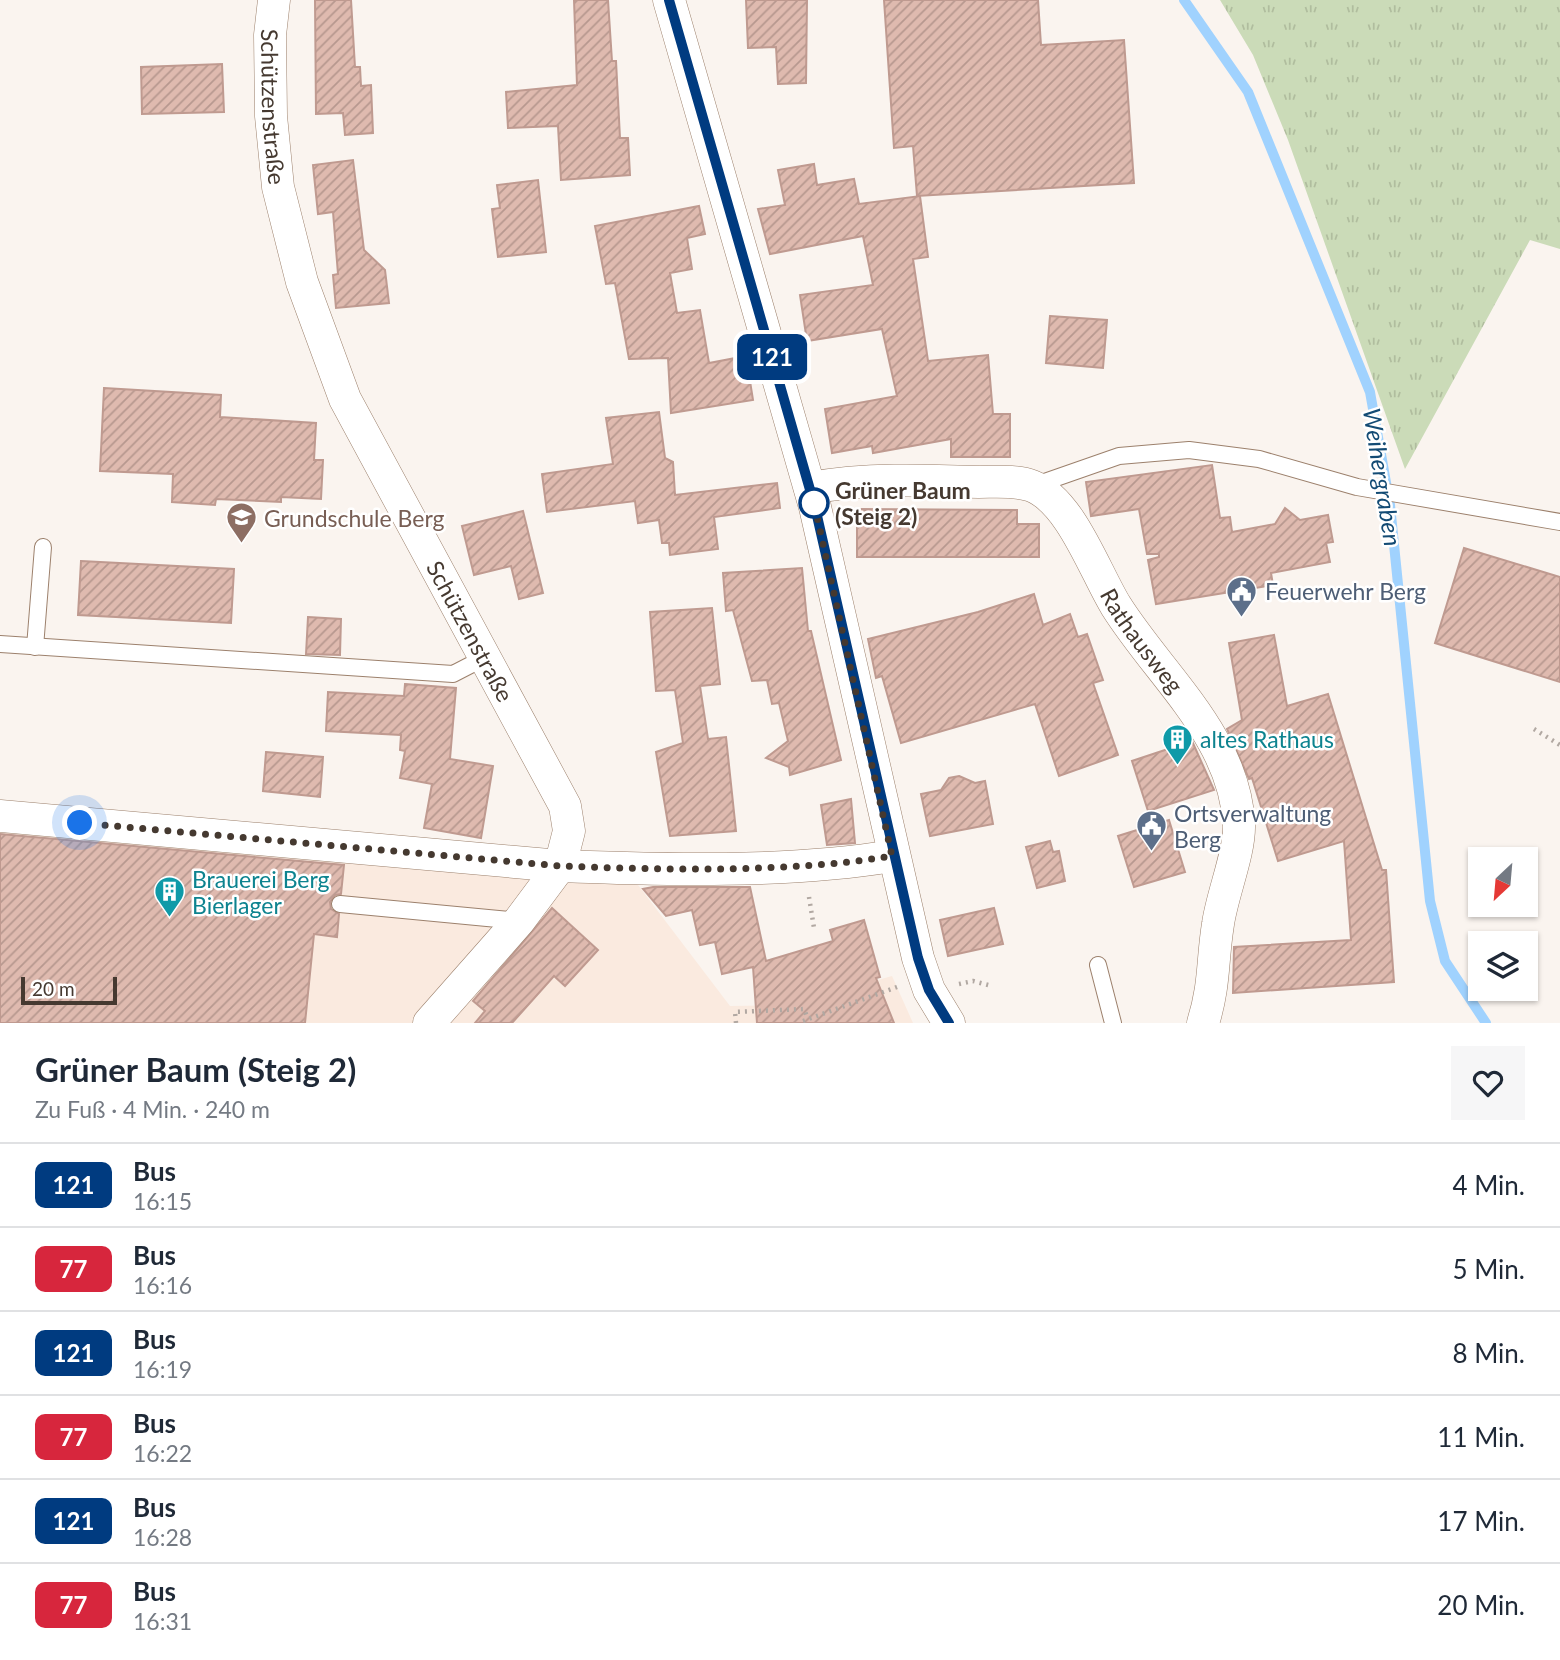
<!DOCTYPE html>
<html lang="de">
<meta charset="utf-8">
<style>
body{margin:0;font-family:Lato,sans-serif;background:#f6f6f7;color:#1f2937;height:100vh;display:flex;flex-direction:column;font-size:26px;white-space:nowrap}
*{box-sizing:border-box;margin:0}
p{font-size:23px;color:#747a83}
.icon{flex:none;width:38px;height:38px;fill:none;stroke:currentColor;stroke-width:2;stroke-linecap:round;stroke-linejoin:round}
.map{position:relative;height:1023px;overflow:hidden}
.side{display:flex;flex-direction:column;background:#fff;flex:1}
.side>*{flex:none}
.badge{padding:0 14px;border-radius:10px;font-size:24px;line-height:46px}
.needle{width:46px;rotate:206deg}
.controls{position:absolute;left:1468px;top:847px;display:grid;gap:14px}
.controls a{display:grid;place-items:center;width:70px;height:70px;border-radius:0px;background:#fff;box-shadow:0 2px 5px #0004;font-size:35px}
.scale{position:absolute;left:21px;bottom:18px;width:96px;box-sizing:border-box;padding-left:7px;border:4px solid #453930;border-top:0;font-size:19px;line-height:24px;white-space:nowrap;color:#453930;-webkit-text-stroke:5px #fff;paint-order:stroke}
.you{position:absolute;width:35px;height:35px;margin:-18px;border:5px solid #fff;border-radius:50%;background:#1a73e8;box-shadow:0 0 0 10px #1a73e833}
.map>.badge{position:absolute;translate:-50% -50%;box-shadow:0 0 0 4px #fff}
.round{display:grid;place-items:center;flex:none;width:74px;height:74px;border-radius:0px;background:#f6f6f7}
.summary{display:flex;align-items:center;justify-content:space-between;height:119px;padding:0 35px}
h1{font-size:33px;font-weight:700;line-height:52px}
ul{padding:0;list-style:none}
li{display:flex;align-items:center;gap:21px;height:84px;padding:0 35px;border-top:2px solid #e0e1e3}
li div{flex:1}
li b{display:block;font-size:26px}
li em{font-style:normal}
li .badge{min-width:77px;font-weight:700;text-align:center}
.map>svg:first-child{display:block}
.built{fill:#faeadf}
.grass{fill:url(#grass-tufts)}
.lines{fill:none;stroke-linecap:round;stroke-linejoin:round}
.stream{stroke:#a0d2fe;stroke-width:10}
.building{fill:url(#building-hatch);stroke:#bf9a90;stroke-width:2}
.service-casing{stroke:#9c806c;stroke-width:18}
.minor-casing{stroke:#9c806c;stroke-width:33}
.path{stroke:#b1a8a2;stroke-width:4.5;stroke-dasharray:2 5;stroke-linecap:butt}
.service{stroke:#fff;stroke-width:16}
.minor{stroke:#fff;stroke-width:32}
.line-casing{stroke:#fff;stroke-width:16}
.line{stroke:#003b80;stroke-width:10}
.walk{stroke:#453930;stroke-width:7;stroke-dasharray:0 12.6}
.stop-dot{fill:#fff;stroke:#003b80;stroke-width:3.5}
.labels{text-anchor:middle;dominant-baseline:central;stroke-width:5;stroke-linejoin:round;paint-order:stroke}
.street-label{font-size:23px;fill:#453930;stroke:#fff}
.stop-label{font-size:23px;font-weight:bold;fill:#453930;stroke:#fff;text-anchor:start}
.education-label{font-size:23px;fill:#785e54;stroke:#fff;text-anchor:start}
.service-label{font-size:23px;fill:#4e5e75;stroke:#fff;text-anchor:start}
.culture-label{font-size:23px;fill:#0d838f;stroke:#fff;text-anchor:start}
.water-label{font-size:24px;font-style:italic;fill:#134b74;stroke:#fff}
</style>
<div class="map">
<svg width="1560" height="1023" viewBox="0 0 1560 1023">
<defs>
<pattern id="grass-tufts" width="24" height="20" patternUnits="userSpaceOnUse" patternTransform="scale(1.75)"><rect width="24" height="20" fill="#cbdbb8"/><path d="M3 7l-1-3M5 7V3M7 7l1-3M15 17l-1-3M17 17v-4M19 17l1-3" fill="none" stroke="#b0bd9e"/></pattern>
<pattern id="building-hatch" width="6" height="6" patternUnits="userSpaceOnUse" patternTransform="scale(1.75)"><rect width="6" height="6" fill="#dfbaaf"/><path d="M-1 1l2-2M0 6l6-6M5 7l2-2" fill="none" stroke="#b7988f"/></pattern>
</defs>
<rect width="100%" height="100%" fill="#faf4ef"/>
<!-- built -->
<polygon class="built" points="0,818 635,881 730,1006 789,1005 892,976 913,1023 0,1023"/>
<!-- grass -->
<polygon class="grass" points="1220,0 1560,0 1560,249 1530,240 1405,469 1288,140 1253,55"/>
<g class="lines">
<!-- stream -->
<polyline class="stream" points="1184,0 1248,92 1370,392 1390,505 1430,901 1445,961 1486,1023"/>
</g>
<!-- building -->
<g class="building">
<polygon points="315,0 351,0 355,67 360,67 361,86 371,85 373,133 345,135 343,113 316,114"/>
<polygon points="574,0 608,0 612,61 616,61 620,138 628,138 630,175 561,180 558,126 508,128 506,92 577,85"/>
<polygon points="746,0 807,0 806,83 778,84 776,47 748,48"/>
<polygon points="884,0 1038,0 1041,45 1124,40 1134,183 917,196 913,146 894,148"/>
<polygon points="222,64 224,112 142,114 141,67"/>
<polygon points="353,160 364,250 385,270 389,303 336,308 333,275 338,274 333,212 318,214 313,165"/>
<polygon points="814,164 817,185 854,179 859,204 920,196 928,257 913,259 928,361 988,355 993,414 1010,414 1010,457 951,457 951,439 873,453 872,446 832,453 825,409 897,396 882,329 807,341 800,295 873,285 863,236 770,254 758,209 785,205 778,170"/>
<polygon points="538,180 546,252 498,257 492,209 500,208 497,185"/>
<polygon points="699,206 705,234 687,238 692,269 670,273 677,313 700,310 709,363 746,356 753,400 671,413 668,358 629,359 615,283 606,284 595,226"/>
<polygon points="1050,316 1107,320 1103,368 1046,363"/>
<polygon points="104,388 221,395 220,417 316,423 314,460 323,460 321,499 281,497 281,502 216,499 215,505 172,502 173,474 100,471"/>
<polygon points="659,412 665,458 673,462 675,495 777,483 780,508 714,517 718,549 670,555 669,543 662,543 659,520 638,523 635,501 547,512 542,474 613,464 606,418"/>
<polygon points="1212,465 1220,518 1230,517 1232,532 1275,524 1285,508 1300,520 1328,515 1333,542 1326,543 1330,562 1271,573 1273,585 1156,604 1148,560 1159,557 1159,554 1147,554 1139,509 1091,516 1086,482"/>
<polygon points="857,509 1017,510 1017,524 1039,524 1039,557 857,557"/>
<polygon points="523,511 543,593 519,599 511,566 474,575 462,526"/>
<polygon points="1464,548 1560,577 1560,682 1435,643"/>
<polygon points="81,561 234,569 231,623 78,615"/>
<polygon points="802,568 808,631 811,631 841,760 790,775 789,767 766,758 788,741 779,703 772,704 767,680 752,681 733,610 726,611 723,573"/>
<polygon points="1034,594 1043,625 1070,614 1078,637 1087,634 1103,680 1093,683 1118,755 1059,776 1035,704 901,743 882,676 876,678 868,639 978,612"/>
<polygon points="712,608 720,684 700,686 708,739 726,737 736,831 670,836 656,752 683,743 675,690 656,691 650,612"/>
<polygon points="308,617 341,619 340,655 306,654"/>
<polygon points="1274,635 1287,706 1328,694 1382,870 1386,870 1394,982 1233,993 1234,947 1351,940 1344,841 1278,861 1252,778 1249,779 1227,729 1242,720 1229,643"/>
<polygon points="405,684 456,688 450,759 493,766 481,838 424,828 432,784 400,778 405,751 400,750 401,735 326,731 328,692 404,696"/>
<polygon points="1192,741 1214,790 1148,811 1132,761"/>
<polygon points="266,752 323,757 320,797 263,791"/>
<polygon points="959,776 975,783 985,781 993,824 930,836 921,794 941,790 949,778"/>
<polygon points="851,799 855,843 827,845 821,805"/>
<polygon points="1169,820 1185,872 1134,887 1118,836"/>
<polygon points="0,834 344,865 341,894 335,895 330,902 331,909 339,914 337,937 314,934 305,1023 0,1023"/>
<polygon points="1050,841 1053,852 1059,851 1065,881 1037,888 1026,847"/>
<polygon points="653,887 750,887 766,961 833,941 830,930 864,920 880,977 876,978 894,1023 757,1023 753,967 722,974 715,942 700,945 692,910 666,916 643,889"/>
<polygon points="552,908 598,950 565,986 554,976 512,1023 475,1023 485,1011 473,1001"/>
<polygon points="994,908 1003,944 948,956 940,920"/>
</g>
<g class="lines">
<defs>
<g id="service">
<polyline points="1033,486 1119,456 1189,450 1259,459 1357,487 1560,522"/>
<polyline points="0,644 453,674 484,658"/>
<polyline points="35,647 43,547"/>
<polyline points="340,904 519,921"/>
<polyline points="1098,965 1113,1023"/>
</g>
<g id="minor">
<path id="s1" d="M274 0 270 35 271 116 278 187 302 282 345 399 565 806 569 831 560 866 519 921 429 1023"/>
<polyline points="669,0 815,507 918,958 929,990 949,1023"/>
<path id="s2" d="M810 488C865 478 923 480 979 482 995 482 1017 480 1032 486 1071 501 1095 572 1116 606 1160 676 1235 737 1239 825 1240 852 1222 895 1218 924 1212 961 1215 985 1203 1023"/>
<path d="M0 816 560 866C665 870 789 873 892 856"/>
</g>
</defs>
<!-- service casing -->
<use href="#service" class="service-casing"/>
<!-- minor casing -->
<use href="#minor" class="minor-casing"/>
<!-- path -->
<g class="path">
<polyline points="1534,729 1560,745"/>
<polyline points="809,897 814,928"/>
<polyline points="959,984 973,981 992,986"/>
<polyline points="803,1021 897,987"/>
<polyline points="736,1023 735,1012 804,1009 808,1019"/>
</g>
<!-- service -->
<use href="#service" class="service"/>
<!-- minor -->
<use href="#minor" class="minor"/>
</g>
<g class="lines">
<defs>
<polyline id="line" points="669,0 815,507 918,958 929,990 949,1023"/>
</defs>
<!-- line casing -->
<use href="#line" class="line-casing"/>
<!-- line -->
<use href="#line" class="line"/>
<!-- walk -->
<path class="walk" d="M80 823 560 866C665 870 789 873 892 856L814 503"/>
</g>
<!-- icons -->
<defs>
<symbol id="school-pin" viewBox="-11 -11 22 30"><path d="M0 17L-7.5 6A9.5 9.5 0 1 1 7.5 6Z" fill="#8d6e63" stroke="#fff"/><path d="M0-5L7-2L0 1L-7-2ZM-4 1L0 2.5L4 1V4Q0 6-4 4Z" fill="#fff"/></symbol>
<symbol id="civic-pin" viewBox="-11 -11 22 30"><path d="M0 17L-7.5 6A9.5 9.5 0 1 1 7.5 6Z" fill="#5c6f8a" stroke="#fff"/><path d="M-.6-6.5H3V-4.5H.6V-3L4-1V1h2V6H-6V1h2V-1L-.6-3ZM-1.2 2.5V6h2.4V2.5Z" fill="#fff"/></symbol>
<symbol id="building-pin" viewBox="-11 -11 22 30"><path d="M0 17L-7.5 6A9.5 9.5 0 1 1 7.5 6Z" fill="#0f9aa8" stroke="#fff"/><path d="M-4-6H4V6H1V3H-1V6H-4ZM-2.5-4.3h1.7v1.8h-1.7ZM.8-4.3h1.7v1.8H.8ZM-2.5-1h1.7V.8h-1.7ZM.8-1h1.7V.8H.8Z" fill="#fff"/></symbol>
</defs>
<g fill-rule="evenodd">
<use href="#school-pin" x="224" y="500" width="35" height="47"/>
<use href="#civic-pin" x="1224" y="574" width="35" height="47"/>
<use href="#building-pin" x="1160" y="722" width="35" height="47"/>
<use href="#civic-pin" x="1134" y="808" width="35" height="47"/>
<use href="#building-pin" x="152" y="874" width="35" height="47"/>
</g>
<!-- markers -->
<circle class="stop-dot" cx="814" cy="503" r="14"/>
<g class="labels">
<!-- street labels -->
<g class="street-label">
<text stroke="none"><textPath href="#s1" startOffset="107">Schützenstraße</textPath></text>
<text stroke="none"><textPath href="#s1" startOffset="674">Schützenstraße</textPath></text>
<text stroke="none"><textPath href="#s2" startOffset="415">Rathausweg</textPath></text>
</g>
<!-- stop labels -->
<g class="stop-label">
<text x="835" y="490">Grüner Baum<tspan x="835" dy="26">(Steig 2)</tspan></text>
</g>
<!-- education labels -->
<g class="education-label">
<text x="264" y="518">Grundschule Berg</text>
</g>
<!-- service labels -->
<g class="service-label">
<text x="1265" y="591">Feuerwehr Berg</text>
<text x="1174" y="813">Ortsverwaltung<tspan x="1174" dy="26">Berg</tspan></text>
</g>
<!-- culture labels -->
<g class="culture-label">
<text x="1200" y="739">altes Rathaus</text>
<text x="192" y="879">Brauerei Berg<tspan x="192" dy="26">Bierlager</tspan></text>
</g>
<!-- water labels -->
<g class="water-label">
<text transform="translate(1383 477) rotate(81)">Weihergraben</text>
</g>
</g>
</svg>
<div class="controls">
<a><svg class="needle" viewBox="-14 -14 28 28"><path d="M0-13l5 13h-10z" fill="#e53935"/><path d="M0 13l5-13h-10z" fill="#747a83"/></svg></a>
<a><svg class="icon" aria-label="layers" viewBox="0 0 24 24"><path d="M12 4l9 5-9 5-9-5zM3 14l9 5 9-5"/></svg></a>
</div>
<div class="scale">20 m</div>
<div class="you" style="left:80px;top:823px"></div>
<b class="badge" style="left:772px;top:357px;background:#003b80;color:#fff">121</b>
</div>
<section class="side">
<div class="summary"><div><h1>Grüner Baum (Steig 2)</h1><p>Zu Fuß · 4 Min. · 240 m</p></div><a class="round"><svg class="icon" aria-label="heart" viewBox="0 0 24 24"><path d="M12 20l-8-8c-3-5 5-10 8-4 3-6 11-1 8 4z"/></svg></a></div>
<ul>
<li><span class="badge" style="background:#003b80;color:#fff">121</span><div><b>Bus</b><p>16:15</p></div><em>4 Min.</em></li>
<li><span class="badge" style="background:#d7263d;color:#fff">77</span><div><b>Bus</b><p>16:16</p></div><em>5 Min.</em></li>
<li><span class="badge" style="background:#003b80;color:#fff">121</span><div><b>Bus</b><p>16:19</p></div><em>8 Min.</em></li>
<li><span class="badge" style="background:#d7263d;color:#fff">77</span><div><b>Bus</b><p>16:22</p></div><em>11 Min.</em></li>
<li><span class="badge" style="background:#003b80;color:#fff">121</span><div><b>Bus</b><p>16:28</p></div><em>17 Min.</em></li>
<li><span class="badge" style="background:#d7263d;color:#fff">77</span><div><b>Bus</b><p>16:31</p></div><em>20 Min.</em></li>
</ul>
</section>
